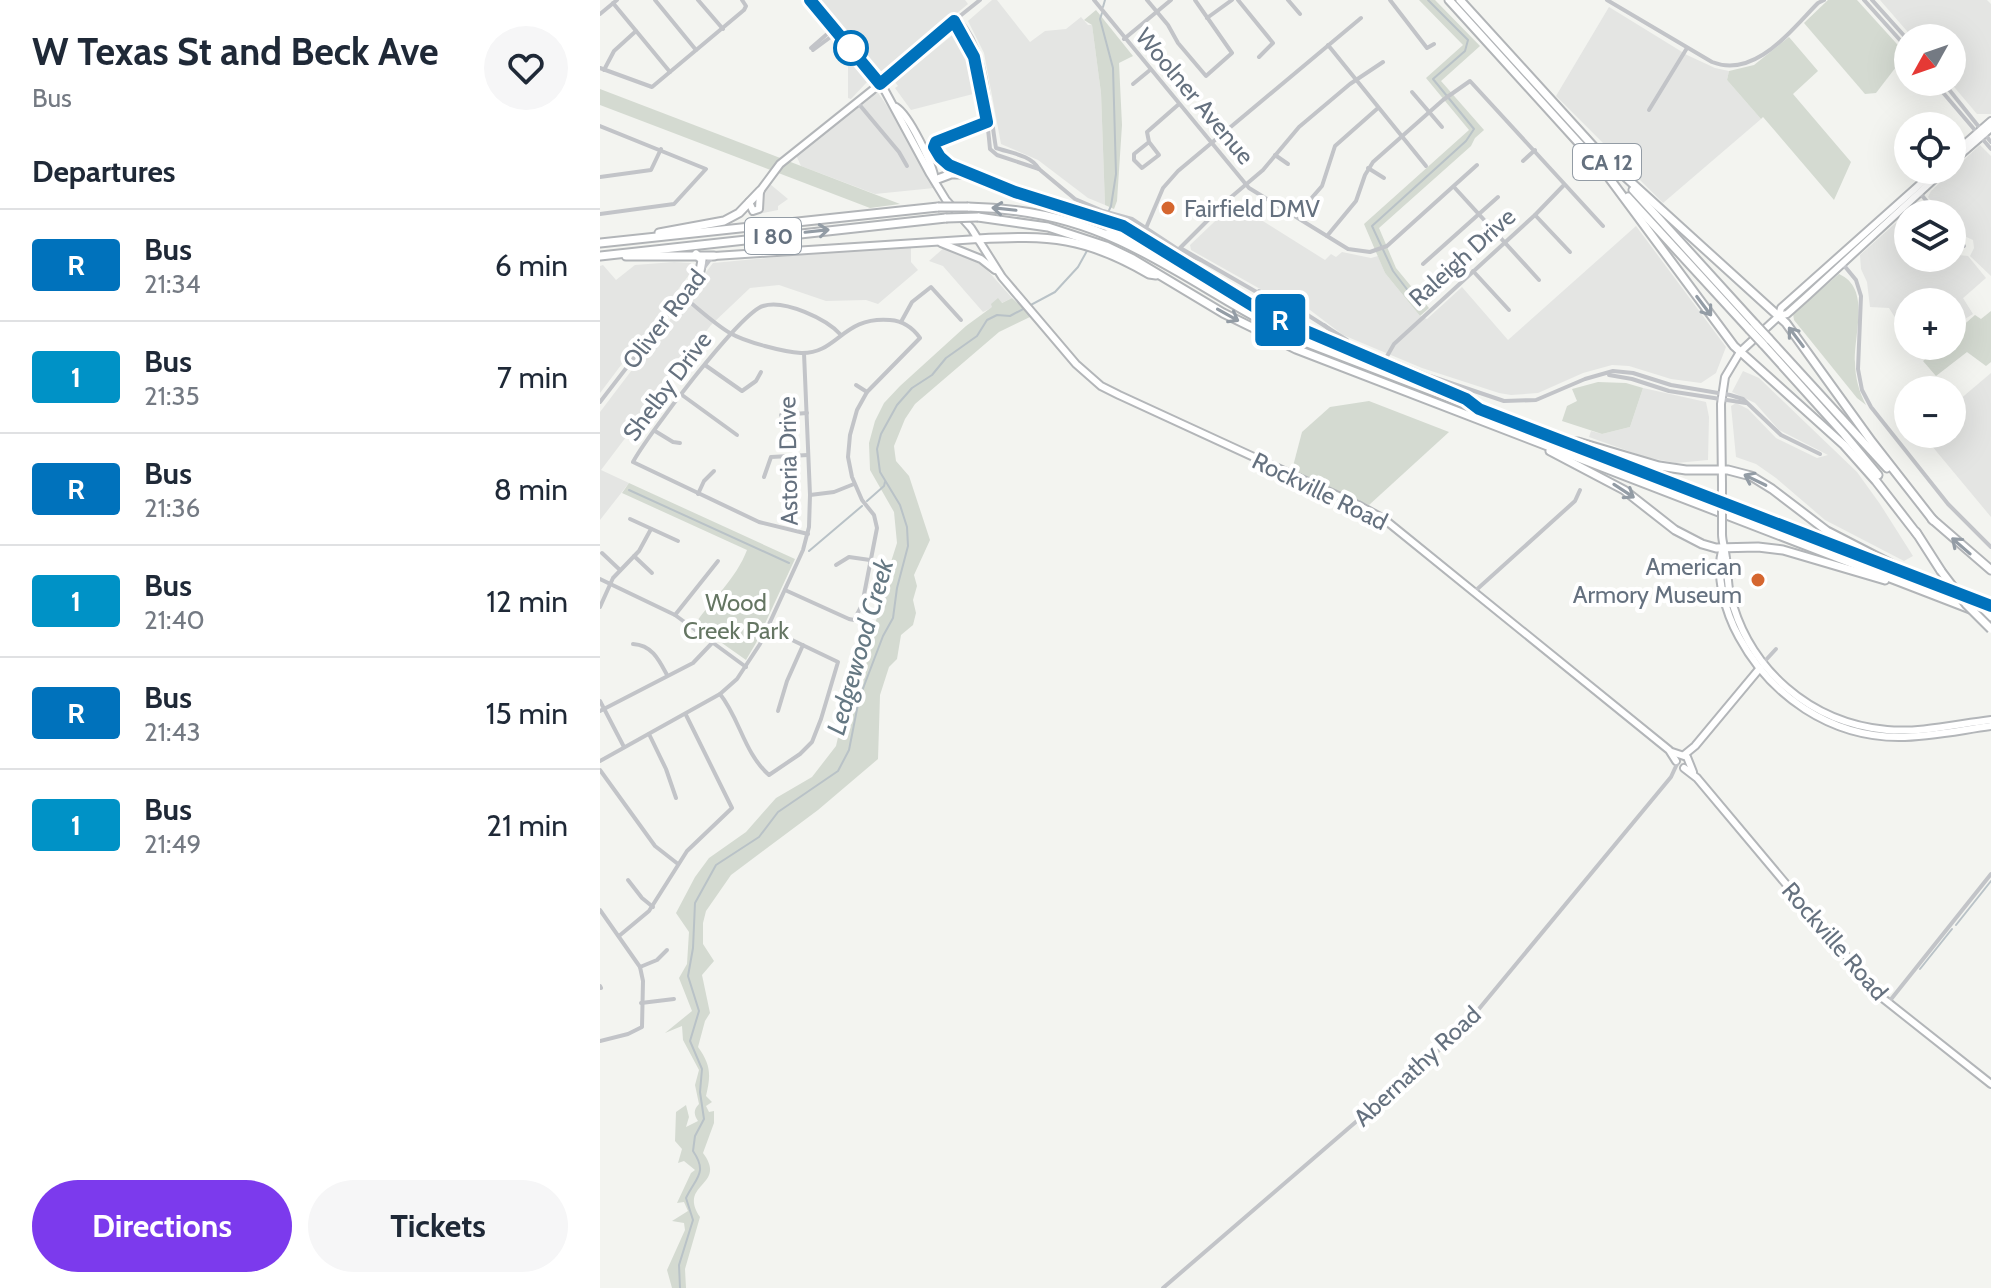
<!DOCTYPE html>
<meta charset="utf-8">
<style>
body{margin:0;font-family:Cabin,sans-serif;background:#f6f6f7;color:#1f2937;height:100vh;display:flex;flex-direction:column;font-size:30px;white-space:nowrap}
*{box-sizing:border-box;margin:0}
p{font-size:26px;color:#747a83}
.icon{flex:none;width:44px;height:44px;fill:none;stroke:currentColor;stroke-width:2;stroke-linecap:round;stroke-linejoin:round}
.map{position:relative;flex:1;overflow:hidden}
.panel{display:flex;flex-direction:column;background:#fff;width:600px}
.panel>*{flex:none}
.badge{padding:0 16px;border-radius:6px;font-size:28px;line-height:52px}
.needle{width:52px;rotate:230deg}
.buttons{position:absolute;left:1294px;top:24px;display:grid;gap:16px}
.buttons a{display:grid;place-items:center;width:72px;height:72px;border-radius:50%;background:#fff;box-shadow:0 8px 32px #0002;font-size:40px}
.map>.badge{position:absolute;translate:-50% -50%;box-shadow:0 0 0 4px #fff}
h2{padding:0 32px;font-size:30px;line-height:72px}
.round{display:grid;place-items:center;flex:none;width:84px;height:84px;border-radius:42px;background:#f6f6f7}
.overview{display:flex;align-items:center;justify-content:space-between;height:136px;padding:0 32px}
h1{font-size:38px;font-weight:800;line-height:60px}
.primary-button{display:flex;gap:16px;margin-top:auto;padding:16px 32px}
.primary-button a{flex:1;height:92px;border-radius:48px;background:#7c3aed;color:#fff;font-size:32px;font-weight:800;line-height:92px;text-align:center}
.primary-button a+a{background:#f6f6f7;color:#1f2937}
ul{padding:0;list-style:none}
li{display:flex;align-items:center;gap:24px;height:112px;padding:0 32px;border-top:2px solid #e0e1e3}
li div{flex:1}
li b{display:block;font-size:30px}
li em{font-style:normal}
li .badge{min-width:88px;font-weight:700;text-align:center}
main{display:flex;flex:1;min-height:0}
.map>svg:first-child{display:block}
.built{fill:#e4e5e3}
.green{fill:#d4dad1}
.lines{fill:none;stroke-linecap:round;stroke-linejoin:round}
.stream{stroke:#b9c2c7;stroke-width:2}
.major-casing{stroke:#b3b6b9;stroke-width:10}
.highway-casing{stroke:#b2b5b8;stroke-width:11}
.minor{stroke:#c2c4c8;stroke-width:4}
.major{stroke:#fff;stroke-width:6}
.highway{stroke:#fff;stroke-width:7}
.major-bridge-casing{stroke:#b3b6b9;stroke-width:10;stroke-linecap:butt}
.highway-bridge-casing{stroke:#b2b5b8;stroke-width:11;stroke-linecap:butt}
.major-bridge{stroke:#fff;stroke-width:6}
.highway-bridge{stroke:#fff;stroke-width:7}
.oneway{stroke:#939ca5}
.line-casing{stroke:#fff;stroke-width:18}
.line{stroke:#0072bc;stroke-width:12}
.stop-dot{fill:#fff;stroke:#0072bc;stroke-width:4}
.poi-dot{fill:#d5662f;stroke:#fff;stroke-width:3}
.labels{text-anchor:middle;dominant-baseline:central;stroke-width:8;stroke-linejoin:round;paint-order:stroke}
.shield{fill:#fff;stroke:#939ca5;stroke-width:2}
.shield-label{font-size:22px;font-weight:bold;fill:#65717f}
.street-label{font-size:24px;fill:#65717f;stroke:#fff}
.poi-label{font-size:24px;fill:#65717f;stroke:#fff;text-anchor:start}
.park-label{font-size:24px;fill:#657663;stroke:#fff}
.water-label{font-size:26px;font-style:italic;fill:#657883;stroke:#fff}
</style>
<main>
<section class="panel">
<div class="overview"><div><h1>W Texas St and Beck Ave</h1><p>Bus</p></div><a class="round"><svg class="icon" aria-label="heart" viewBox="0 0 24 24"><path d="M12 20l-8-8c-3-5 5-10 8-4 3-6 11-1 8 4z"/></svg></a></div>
<h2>Departures</h2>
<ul>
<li><span class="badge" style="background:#0072bc;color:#fff">R</span><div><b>Bus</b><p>21:34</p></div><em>6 min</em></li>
<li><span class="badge" style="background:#0092c6;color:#fff">1</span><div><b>Bus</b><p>21:35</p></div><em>7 min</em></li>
<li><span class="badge" style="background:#0072bc;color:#fff">R</span><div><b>Bus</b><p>21:36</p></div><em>8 min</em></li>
<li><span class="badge" style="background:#0092c6;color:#fff">1</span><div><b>Bus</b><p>21:40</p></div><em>12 min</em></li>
<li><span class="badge" style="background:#0072bc;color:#fff">R</span><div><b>Bus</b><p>21:43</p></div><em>15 min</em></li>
<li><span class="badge" style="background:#0092c6;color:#fff">1</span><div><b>Bus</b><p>21:49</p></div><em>21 min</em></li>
</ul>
<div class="primary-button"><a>Directions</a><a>Tickets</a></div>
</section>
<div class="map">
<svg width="1391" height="1288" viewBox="0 0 1391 1288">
<rect width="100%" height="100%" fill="#f3f4f0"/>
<!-- built -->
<g class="built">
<polygon points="217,0 365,0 368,4 284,73 279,72"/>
<polygon points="392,0 397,0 430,42 445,31 466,29 481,17 488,25 492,25 501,93 505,205 488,198 438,160 401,144 384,53 368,21"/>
<polygon points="1280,0 1387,0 1391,4 1391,114 1377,114 1350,82 1352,82 1352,38 1313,38"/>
<polygon points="1009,7 1087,55 1115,68 1129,71 1127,80 1161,119 1063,203 956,96"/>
<polygon points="355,33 366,51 377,93 311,110 295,88 298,86 295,82"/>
<polygon points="248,56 267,82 251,99 248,98"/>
<polygon points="278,93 295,117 334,188 275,194 201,166 196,155 253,108 274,94"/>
<polygon points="1380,145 1391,156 1391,276 1370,256 1374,248 1373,240 1360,234 1352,225 1352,214 1343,214 1328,197 1331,191"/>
<polygon points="170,184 188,199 178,206 178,210 163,213 163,194"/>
<polygon points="1319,202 1331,214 1308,214 1308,258 1352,258 1352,240 1359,255 1368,256 1386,278 1363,298 1373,314 1352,327 1352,302 1308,302 1308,338 1289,308 1270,307 1267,282 1261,269 1260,255"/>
<polygon points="634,203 725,260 731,254 736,257 742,252 771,258 778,256 785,273 820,316 827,319 862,287 908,340 1036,226 1126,347 1116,373 1101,383 1071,379 1029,366 1012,365 983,373 938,393 911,395 899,393 822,368 743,335 710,310 662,290 591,250 590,245"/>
<polygon points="288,247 311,247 311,262 318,270 278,304 266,300 226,301 179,285 150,288 111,325 1,470 29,483 0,520 0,412 113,263"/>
<polygon points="345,247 380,262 412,298 383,312 343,266 329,261"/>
<polygon points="74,262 91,263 95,267 0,393 0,266 3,265 16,280 35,265"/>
<polygon points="1143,371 1159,378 1257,472 1280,504 1313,556 1304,561 1225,520 1176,478 1156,464 1136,457 1131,406 1136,403 1148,409 1176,438 1217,458 1228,455 1179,430 1155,403 1132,392"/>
<polygon points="1391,373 1391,517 1322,434 1352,434 1352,406"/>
<polygon points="1043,388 1106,402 1109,417 1108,460 1076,463 1045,457 989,437 991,431 1002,434 1030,427"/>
</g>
<!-- green -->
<g class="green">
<polygon points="819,0 835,0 880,46 841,81 884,130 875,138 871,146 779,228 796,268 829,308 820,316 785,273 764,224 869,130 826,78 863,45"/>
<polygon points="1228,0 1257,0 1306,54 1276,93 1265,94 1204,23"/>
<polygon points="496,10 533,56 519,63 522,125 517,201 514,209 505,205 501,93 492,25 484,20"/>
<polygon points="1189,37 1218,71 1193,94 1251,162 1234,200 1163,117 1161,119 1127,80 1129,71 1154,65"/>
<polygon points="0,89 300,204 270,208 0,105"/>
<path d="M1239 274C1271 288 1254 333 1255 362 1255 377 1259 392 1266 405L1257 398 1194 320 1193 314Z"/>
<path d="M398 298 402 303 412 298 432 316 399 332 315 404 305 419 294 446 295 454 296 461 309 476 330 540 314 575 317 586 313 600 316 613 313 625 301 635 297 659 289 667 280 695 278 759 218 810 131 875 106 911 103 923V944L114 961 102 975 110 1013 105 1021 98 1047C111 1065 111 1075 106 1096L112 1102 106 1106 109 1112 114 1111V1123L103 1153C128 1186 77 1183 100 1217L85 1269 86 1288H72L67 1270 85 1230 84 1223 72 1221 88 1211 84 1202 77 1203 91 1173 95 1170 84 1161 78 1163 82 1149 75 1141 76 1112 86 1105 89 1117 86 1127 98 1121C94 1115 93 1110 99 1104L95 1085 99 1070 83 1040 82 1026 65 1033 92 1011 79 978 87 964 89 932 76 913 95 877 109 858 146 832 176 798 212 777 236 746 249 690 282 605 284 584 297 543 294 512 270 470 269 443 275 421 284 403 300 386 366 326 392 307 391 304Z"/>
<polygon points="1391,311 1391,362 1386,366 1367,352 1336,376 1323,361 1340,346 1352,346 1352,335 1375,315 1381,319"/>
<polygon points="998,382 1026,383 1043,388 1030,427 1002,434 962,421 967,406 977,401 972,389"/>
<polygon points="769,401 849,432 769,505 692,470 702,432 730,407"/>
<path d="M29 483 195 559 156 643 146 660 95 624C113 598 136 579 147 550L22 493Z"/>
</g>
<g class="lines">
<!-- stream -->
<g class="stream">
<polyline points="503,7 505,0"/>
<polyline points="500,230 511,206 516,174 513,68 500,19 502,13"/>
<polyline points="822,309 793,271 772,226 866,141 874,129 833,79 865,51 868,40 828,0"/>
<polyline points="29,490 189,563"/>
<polyline points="267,501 284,486 285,482"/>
<polyline points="209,551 262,506"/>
<polyline points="1356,925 1391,881"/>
<polyline points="1320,969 1352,929"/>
<path d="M80 1288 79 1265 93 1220 86 1198C96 1177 108 1173 93 1151L95 1136 104 1119 100 1092 102 1069 90 1041 99 1011 88 976 93 948 95 903 116 865 159 837 178 812 238 771 249 750 259 699 283 636 293 618 297 588 308 546 307 527 300 505 280 472 277 449 281 434 297 405 312 388 332 375 346 358 377 336 387 320 397 315 410 316 455 292 478 267 488 249"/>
</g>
<defs>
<g id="major">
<polyline points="211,0 284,89 330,174 346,200 371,228 402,277 476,364 501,386 519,395 758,505 784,519 1069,750 1076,761"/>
<path d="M296 107C309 115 333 164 335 180"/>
<polyline points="1352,155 1391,121"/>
<polyline points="1352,162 1391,128"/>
<polyline points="149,202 153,211 159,209 160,191 180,164 280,84"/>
<polyline points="341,243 381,259 395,270"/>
<polyline points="114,256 378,239"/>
<polyline points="1179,316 1181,308 1336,170"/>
<polyline points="1122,484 1121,404 1125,377 1140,352 1179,316 1187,314 1206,297 1344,170"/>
<path d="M1122 534C1122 542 1125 549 1126 558 1128 570 1127 582 1130 594 1148 669 1210 723 1287 730 1321 733 1357 724 1391 720"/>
<path d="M1123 548C1114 574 1126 614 1139 637 1171 696 1230 737 1299 737 1330 737 1361 730 1391 726"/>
<polyline points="1072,752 1087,757 1093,772"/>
<polyline points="1084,755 1095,746 1160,668"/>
<polyline points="1084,768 1097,778 1280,996 1391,1084"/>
</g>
<g id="highway">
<polyline points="849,0 1006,173"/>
<polyline points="860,0 1003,157"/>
<polyline points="335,150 346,163 370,174 415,192 523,226 666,314 866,399 874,405"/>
<polyline points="999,153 1186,323 1272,442 1333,520"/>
<polyline points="1004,171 1134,346 1244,445 1276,481 1317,534"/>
<polyline points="335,180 351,174 368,174"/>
<polyline points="1033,190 1155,324"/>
<polyline points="1028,197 1149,329"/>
<path d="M368 207C419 208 471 218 518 240 582 269 638 312 702 341L1391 606"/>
<polyline points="378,217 448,227 506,246 533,259 623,313 696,349 1391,617"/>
<polyline points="59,233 124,221 139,213 160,191"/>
<polyline points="506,234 513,232 525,237 604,279"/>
<path d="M378 239C449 235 486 237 549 274L556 275"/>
<polyline points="0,243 338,207"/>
<polyline points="96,254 102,260 100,271"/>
<polyline points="0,256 346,218"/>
<polyline points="26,256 114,256"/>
<polyline points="701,310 700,326 704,330"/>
<polyline points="1169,339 1287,468"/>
<polyline points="1163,344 1244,434 1278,475"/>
<polyline points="969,442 978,442 1059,466 1086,470 1128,470 1151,476 1172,489 1227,531 1297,567"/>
<polyline points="950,451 1024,490 1075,530 1102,544 1116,548 1158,547 1183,550 1285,580"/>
<polyline points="1332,519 1391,570"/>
<polyline points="1316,532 1341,571"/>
</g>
</defs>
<!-- major casing -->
<use href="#major" class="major-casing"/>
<!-- highway casing -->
<use href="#highway" class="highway-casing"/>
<!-- minor -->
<g class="minor">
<polyline points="55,0 96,50"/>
<polyline points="98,0 123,29"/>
<polyline points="494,0 649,188 748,249 770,252 787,246 877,165"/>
<polyline points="547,0 568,25 578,43 606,76 632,53 595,0"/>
<polyline points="638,0 673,43 659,57"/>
<polyline points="688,0 700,14"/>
<polyline points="790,0 827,48 834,44"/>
<path d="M1007 0 1112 62C1155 79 1191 30 1218 3L1224 0"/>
<polyline points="1264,0 1308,49"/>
<polyline points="1272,0 1308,40"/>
<polyline points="13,3 70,72"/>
<polyline points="0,14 17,0"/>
<path d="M359 18C390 53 388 104 396 148 411 153 431 155 439 169L475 199 503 211 532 219 585 254 601 260"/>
<polyline points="607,18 632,0"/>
<path d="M354 21C381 58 386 105 390 149L397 155 439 169"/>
<polyline points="524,39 571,0"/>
<polyline points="728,45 826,166"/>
<polyline points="211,48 234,28"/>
<polyline points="213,50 236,33"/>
<polyline points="305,64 305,60 380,0"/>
<polyline points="0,68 52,87 144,10 146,6 142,0"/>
<polyline points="4,70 14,51 36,31"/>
<polyline points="1334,82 1391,149"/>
<polyline points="1343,82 1391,142"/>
<polyline points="280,84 305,64 309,64 353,26 354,21"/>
<polyline points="533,84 550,70"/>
<polyline points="812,92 842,127"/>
<polyline points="258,103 299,152 307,166"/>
<polyline points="1049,110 1087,48"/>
<polyline points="0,126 106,169 74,204 0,214"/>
<polyline points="549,142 559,155 542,168 534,160 534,154 549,142 547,132 579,104"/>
<polyline points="675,155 688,164"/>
<polyline points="923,161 935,150"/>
<polyline points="768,168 784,178"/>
<polyline points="0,177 51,170 61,149"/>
<polyline points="854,187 939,280"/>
<polyline points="1320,193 1337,214"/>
<polyline points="935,215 970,252"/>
<polyline points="696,216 722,186 735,146 778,108"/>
<polyline points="546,228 563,188 578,171 761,18"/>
<polyline points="1352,232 1364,246"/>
<polyline points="727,236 756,201 765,175 773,162 843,100 870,81 1003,226"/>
<polyline points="580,248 630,198 663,170 699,127 750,84 783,62"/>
<polyline points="582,249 660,294 677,299"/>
<polyline points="1242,263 1256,280 1261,296 1258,369 1262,390 1271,407 1348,504 1391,547"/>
<polyline points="823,264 898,197"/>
<polyline points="873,271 909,310"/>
<polyline points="659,291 695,307 747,340"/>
<path d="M81 295C97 307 113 323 130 333 145 342 184 352 201 353 238 354 242 316 290 320 303 321 313 328 320 338L267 392 257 410 250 435 248 457 252 477 262 500 274 515 277 528 262 605 254 620 249 619 185 590"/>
<polyline points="301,322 312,302 331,287 361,320"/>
<polyline points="724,325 743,340 830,376 904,401 936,400 985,379 1013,371 1033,373 1071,385 1130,395 1143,399 1181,435 1220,454"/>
<polyline points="786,358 794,344 935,215 964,185"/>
<polyline points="105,365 142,391 156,381 161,372"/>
<polyline points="1009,375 1032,379 1069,391 1146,403"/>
<polyline points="256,385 267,392"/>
<polyline points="82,395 137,435"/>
<polyline points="0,402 112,257"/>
<polyline points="181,415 207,413"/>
<polyline points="55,431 73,442 80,443"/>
<polyline points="164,477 171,457 208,455"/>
<polyline points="98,494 104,481 114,471"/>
<polyline points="210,495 234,492 254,484"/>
<polyline points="30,519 78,541"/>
<path d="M208 534 159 522 33 462C46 437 140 313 163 306 184 299 227 319 241 335"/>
<polyline points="2,553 20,570"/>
<polyline points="34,556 52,573"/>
<polyline points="236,565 249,557 270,560"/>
<polyline points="0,579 75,615 146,667"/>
<polyline points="874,592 975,501 980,490"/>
<polyline points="0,607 13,578 39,551 51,529"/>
<polyline points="75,615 118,561"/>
<path d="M33 644C52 645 59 660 67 675"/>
<polyline points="1164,662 1176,649"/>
<path d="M120 694C140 719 144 753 169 775L200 754 212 742 221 719 238 662 167 628"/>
<polyline points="0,701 24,747"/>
<polyline points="0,711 93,663 113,642"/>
<polyline points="178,711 187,681 203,645"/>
<polyline points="49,734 66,769 76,798"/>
<polyline points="0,761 120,694 137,679 160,644 203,550 209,527 210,495 204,353"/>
<polyline points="0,770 55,846 78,864"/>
<polyline points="28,880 42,898 53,907"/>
<polyline points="0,910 40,967 43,981 42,1027 28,1034 0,1041"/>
<polyline points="19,936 49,911 87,851 132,808 86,715"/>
<polyline points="40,967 57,960 67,950"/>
<polyline points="0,986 1,988"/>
<polyline points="41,1003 74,999"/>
<polyline points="1288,1003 1391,874"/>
<polyline points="563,1288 859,1033 1071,777 1077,764"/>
</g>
<!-- major -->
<use href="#major" class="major"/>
<!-- highway -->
<use href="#highway" class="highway"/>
<defs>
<polyline id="major-bridge" points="1122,484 1122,534"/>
<g id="highway-bridge">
<polyline points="338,207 368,207"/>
<polyline points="346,218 378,217"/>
<polyline points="1155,324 1169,339"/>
<polyline points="1149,329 1163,344"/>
<polyline points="1341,571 1366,604 1391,629"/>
</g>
</defs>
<!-- major-bridge casing -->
<use href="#major-bridge" class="major-bridge-casing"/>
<!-- highway-bridge casing -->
<use href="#highway-bridge" class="highway-bridge-casing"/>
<!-- major-bridge -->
<use href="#major-bridge" class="major-bridge"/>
<!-- highway-bridge -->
<use href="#highway-bridge" class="highway-bridge"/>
</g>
<!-- one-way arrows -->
<defs><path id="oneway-shaft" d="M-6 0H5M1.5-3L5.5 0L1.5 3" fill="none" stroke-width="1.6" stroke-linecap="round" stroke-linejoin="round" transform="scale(2)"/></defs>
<g class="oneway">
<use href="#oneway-shaft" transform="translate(404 209) rotate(-174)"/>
<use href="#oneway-shaft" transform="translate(217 231) rotate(-6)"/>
<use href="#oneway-shaft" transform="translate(1104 306) rotate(53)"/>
<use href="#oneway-shaft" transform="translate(628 315) rotate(29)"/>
<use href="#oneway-shaft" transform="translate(1196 337) rotate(-127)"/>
<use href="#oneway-shaft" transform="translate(1155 480) rotate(-154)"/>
<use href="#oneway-shaft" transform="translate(1024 491) rotate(33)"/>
<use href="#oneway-shaft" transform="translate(1361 546) rotate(-139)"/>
</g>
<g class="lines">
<defs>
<polyline id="line" points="210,0 280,84 354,21 374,57 387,122 336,142 334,147 340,157 349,165 415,192 523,226 666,314 866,399 879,409 1391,606"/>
</defs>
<!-- line casing -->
<use href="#line" class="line-casing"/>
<!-- line -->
<use href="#line" class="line"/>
</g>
<!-- markers -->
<circle class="stop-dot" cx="251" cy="48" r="16"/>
<g class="poi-dot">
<circle cx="568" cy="208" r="8"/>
<circle cx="1158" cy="580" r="8"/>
</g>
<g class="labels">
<!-- shield labels -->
<g class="shield">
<rect x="973" y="144" width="68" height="36" rx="6"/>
<rect x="145" y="218" width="56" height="36" rx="6"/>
</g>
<g class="shield-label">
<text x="1007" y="162">CA 12</text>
<text x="173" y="236">I 80</text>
</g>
<!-- street labels -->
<g class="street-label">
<text transform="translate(595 96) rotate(50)">Woolner Avenue</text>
<text transform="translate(862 257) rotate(-42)">Raleigh Drive</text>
<text transform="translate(64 319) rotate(-52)">Oliver Road</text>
<text transform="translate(67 386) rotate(-53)">Shelby Drive</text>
<text transform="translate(188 461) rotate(-91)">Astoria Drive</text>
<text transform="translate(720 491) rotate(26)">Rockville Road</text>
<text transform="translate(1235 941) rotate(49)">Rockville Road</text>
<text transform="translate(817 1066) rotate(-43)">Abernathy Road</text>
</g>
<!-- poi labels -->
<g class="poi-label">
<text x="584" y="208">Fairfield DMV</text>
<text x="1142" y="566" text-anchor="end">American<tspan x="1142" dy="28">Armory Museum</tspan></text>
</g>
<!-- park labels -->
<g class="park-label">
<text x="136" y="602">Wood<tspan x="136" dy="28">Creek Park</tspan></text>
</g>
<!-- water labels -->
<g class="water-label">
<text transform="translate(260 647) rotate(-74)">Ledgewood Creek</text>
</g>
</g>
</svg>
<div class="buttons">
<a><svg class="needle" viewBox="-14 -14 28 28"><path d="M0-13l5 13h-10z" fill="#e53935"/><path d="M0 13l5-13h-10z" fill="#747a83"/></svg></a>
<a><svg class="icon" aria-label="locate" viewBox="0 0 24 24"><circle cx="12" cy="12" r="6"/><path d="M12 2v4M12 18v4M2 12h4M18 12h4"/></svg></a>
<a><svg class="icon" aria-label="layers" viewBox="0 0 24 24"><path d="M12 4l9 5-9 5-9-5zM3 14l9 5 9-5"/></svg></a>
<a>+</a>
<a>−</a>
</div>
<b class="badge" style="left:680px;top:320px;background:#0072bc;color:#fff">R</b>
</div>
</main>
